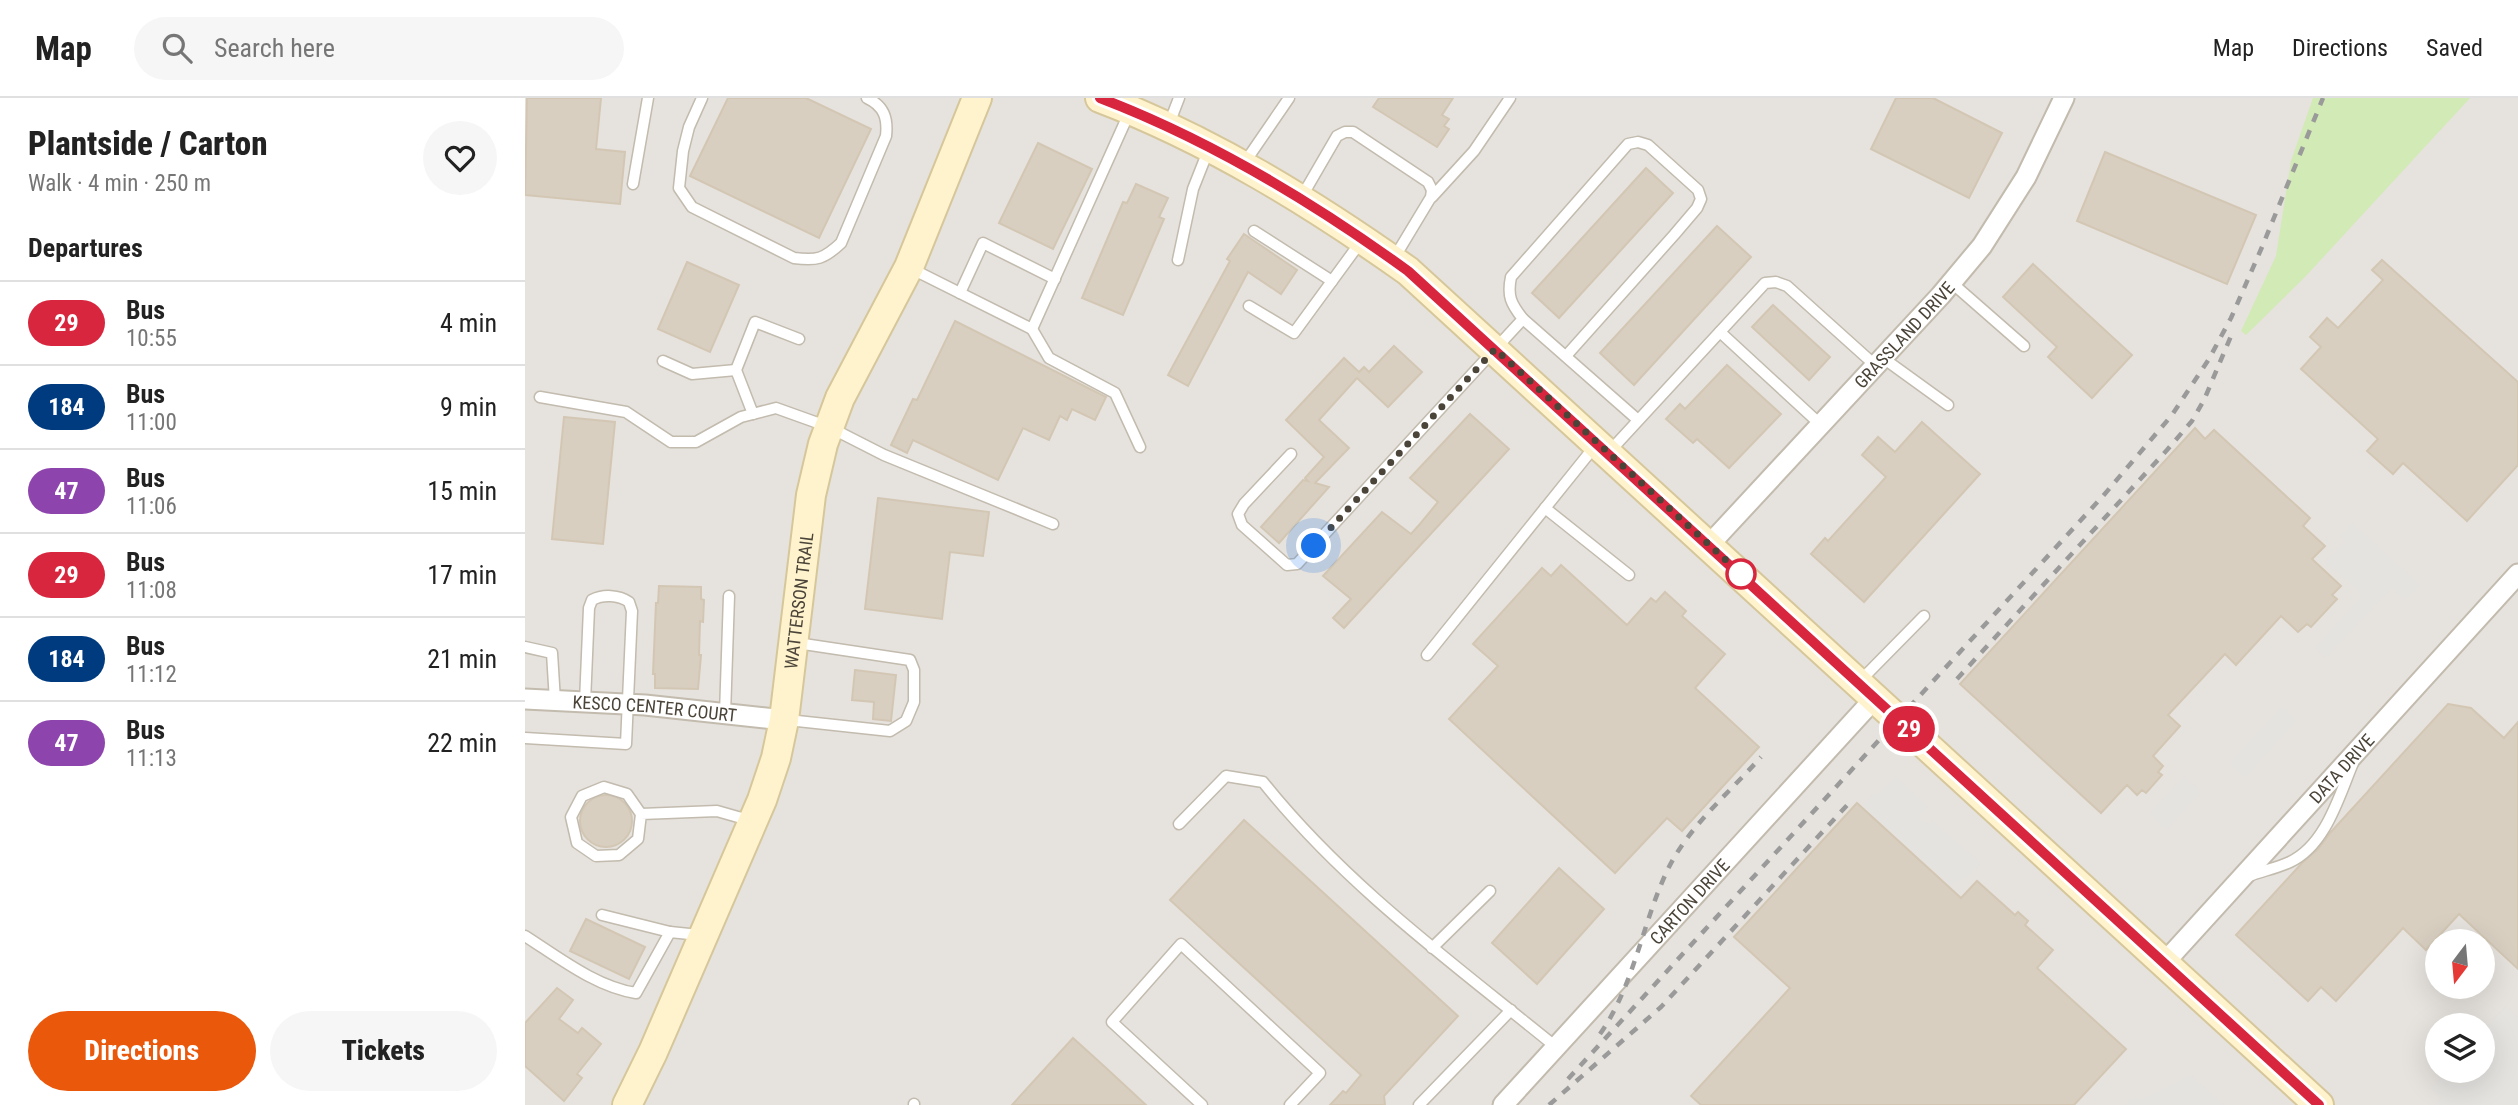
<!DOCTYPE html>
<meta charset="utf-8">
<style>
body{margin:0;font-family:"Roboto Condensed",sans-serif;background:#f6f6f6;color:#222;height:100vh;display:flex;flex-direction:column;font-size:26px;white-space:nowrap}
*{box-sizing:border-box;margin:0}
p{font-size:23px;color:#767676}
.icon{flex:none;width:38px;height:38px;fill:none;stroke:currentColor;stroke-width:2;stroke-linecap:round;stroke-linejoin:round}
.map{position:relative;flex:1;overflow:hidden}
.sheet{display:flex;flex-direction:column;background:#fff;width:525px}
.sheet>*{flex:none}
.badge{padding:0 14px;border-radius:23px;font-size:24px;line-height:46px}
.needle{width:46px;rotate:196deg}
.buttons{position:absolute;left:1900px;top:831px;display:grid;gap:14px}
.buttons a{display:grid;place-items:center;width:70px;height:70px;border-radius:50%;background:#fff;box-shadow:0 7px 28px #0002;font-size:35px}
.you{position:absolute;width:35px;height:35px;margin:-18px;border:5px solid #fff;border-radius:50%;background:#1a73e8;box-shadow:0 0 0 10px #1a73e833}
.map>.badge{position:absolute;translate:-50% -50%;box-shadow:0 0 0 4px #fff}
h2{padding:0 28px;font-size:26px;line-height:63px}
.round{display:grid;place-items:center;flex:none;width:74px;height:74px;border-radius:37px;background:#f6f6f6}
.overview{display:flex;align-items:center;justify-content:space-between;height:119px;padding:0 28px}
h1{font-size:33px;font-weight:800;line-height:52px}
.button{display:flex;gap:14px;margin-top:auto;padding:14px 28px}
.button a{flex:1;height:80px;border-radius:42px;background:#ea580c;color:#fff;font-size:28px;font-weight:800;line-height:80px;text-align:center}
.button a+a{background:#f6f6f6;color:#222}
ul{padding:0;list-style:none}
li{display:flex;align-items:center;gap:21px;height:84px;padding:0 28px;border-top:2px solid #e0e0e0}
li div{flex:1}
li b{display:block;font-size:26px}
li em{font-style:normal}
li .badge{min-width:77px;font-weight:700;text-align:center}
header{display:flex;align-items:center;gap:42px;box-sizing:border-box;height:98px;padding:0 35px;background:#fff;border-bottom:2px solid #e0e0e0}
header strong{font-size:33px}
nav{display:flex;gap:38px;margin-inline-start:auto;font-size:24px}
.search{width:490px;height:63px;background:#f6f6f6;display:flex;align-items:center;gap:18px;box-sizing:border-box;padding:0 24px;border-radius:38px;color:#767676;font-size:26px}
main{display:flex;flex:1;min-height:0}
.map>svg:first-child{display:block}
.industrial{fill:#e6e2dd;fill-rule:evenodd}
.green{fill:#d2eab5}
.parking{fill:#e5e3e0}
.building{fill:#d8cfc1;stroke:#d3c7b4;stroke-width:2}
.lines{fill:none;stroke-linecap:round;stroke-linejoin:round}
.lane-casing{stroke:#c2bbae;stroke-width:13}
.street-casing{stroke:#c2bbae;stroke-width:23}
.secondary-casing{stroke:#d6c79b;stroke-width:32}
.lane{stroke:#fff;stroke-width:10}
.street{stroke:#fff;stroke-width:19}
.secondary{stroke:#fff3cd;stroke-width:28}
.rail{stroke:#9a9a9a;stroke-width:4.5;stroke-dasharray:9 9;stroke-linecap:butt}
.line-casing{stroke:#fff;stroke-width:16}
.line{stroke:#d7263d;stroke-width:10}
.walk{stroke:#4b4439;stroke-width:7;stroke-dasharray:0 12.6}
.stop-dot{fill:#fff;stroke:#d7263d;stroke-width:3.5}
.labels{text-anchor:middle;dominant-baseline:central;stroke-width:5;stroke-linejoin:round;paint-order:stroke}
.street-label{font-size:18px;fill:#4b4439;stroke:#fff}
</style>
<header>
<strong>Map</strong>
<div class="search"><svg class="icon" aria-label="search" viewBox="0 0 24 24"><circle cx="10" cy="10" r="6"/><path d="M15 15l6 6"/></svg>Search here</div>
<nav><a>Map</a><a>Directions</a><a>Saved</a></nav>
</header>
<main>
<section class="sheet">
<div class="overview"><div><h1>Plantside / Carton</h1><p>Walk · 4 min · 250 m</p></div><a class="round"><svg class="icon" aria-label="heart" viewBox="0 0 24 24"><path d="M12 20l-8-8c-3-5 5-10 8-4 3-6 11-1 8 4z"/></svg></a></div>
<h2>Departures</h2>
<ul>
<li><span class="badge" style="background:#d7263d;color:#fff">29</span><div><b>Bus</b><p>10:55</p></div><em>4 min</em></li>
<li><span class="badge" style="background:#003b80;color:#fff">184</span><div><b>Bus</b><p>11:00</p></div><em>9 min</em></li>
<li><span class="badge" style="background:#8e44ad;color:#fff">47</span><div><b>Bus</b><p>11:06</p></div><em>15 min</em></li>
<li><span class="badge" style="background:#d7263d;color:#fff">29</span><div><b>Bus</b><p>11:08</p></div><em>17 min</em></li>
<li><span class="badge" style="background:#003b80;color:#fff">184</span><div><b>Bus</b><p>11:12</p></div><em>21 min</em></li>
<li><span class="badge" style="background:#8e44ad;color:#fff">47</span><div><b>Bus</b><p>11:13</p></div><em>22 min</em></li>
</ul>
<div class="button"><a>Directions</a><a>Tickets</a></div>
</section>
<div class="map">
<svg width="1993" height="1007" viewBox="0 0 1993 1007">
<rect width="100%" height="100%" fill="#f6f3ec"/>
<!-- industrial -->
<path class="industrial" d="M0 0H1993V1007H0ZM1913 844H1958V889H1913ZM1913 928H1958V973H1913Z"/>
<!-- green -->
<polygon class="green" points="1788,0 1945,0 1780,179 1721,237 1716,233 1751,158 1766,63"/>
<!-- parking -->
<g class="parking">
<polygon points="1827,424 1896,487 1880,503 1866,491 1801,560 1790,550 1837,497 1800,464 1819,443 1815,438"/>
<polygon points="1757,608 1772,623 1720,680 1704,665"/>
<polygon points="1370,678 1403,708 1394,719 1402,726 1407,722 1456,765 1443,779 1425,787 1337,708 1350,694 1353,696"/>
<polygon points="1659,678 1677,694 1641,733 1624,716"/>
<polygon points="1981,908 1993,919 1993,1007 1909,1007 1917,1000 1906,990 1921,973 1958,973 1958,933"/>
<polygon points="1666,977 1699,1007 1600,1007 1609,998 1615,1002"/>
</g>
<!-- building -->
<g class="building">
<polygon points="2,0 76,0 71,51 100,54 95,106 0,97"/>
<polygon points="203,0 281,0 346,31 294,140 165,78"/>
<polygon points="854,0 928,0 917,17 924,21 919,28 924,31 912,49 848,9"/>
<polygon points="1371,0 1408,0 1477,35 1444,100 1346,51"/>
<polygon points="513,45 567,71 528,151 474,125"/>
<polygon points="1580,54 1731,117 1702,186 1552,123"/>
<polygon points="1121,70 1148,95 1034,220 1007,195"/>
<polygon points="611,86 643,100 634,119 639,121 598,217 557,200 598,104 602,105"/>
<polygon points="1192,128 1226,159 1109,287 1075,255"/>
<polygon points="719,136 772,172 756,196 723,174 663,288 643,277 705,163 702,161"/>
<polygon points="1857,162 1993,284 1993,367 1942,423 1878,365 1868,376 1842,353 1853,341 1776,271 1796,249 1785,239 1802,220 1813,230 1858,182 1847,172"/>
<polygon points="162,164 214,187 185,254 133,231"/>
<polygon points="1508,166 1607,257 1567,300 1523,259 1532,249 1478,199"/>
<polygon points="1248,207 1305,259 1284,282 1227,229"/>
<polygon points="430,223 581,299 570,322 547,311 542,322 535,318 524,342 498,330 473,382 388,342 382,355 366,347 388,301 392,302"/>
<polygon points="869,248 897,274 863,309 832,280 794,322 824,350 790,385 804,389 754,445 736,429 778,382 783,383 780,380 799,359 761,322 819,260 834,274 839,269 844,274"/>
<polygon points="1202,267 1256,316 1204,370 1172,341 1168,345 1141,321 1155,306 1160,311"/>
<polygon points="945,316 984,351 819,530 808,520 826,501 798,478 857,414 886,436 895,426 913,404 885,380"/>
<polygon points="39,319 90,324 78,446 27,441"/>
<polygon points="1397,324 1455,376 1339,504 1286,456 1300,440 1303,443 1361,379 1337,357 1353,339 1370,354"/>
<polygon points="1670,330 1680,341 1689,332 1785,420 1778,428 1800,448 1787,461 1816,488 1807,497 1812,501 1786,529 1782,526 1773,534 1756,518 1711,567 1700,556 1643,617 1655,628 1628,658 1638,668 1633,674 1637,677 1621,695 1617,692 1612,697 1602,687 1576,715 1435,586"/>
<polygon points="353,400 464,414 458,458 425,454 417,521 340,511"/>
<polygon points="1036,467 1102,527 1126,500 1131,504 1140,494 1161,513 1157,518 1200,556 1170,590 1234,649 1157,733 1142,720 1090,775 924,621 973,568 948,546 1017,470 1026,478"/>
<polygon points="134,488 176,489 176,501 179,502 178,524 175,523 174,557 176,557 173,591 130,590 130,576 128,576 131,505 133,505"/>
<polygon points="330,572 371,577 366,623 348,621 349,604 327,602"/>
<polygon points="1923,606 1946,610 1979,640 1993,624 1993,871 1934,816 1901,852 1878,830 1811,903 1796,889 1783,903 1711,837 1777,765 1793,751 1805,735"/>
<circle cx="81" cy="723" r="26"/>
<polygon points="1332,705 1436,800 1452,783 1490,817 1493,814 1503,823 1500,827 1528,852 1512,870 1601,951 1549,1007 1176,1007 1166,998 1265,890 1209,839"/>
<polygon points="719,722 933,918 859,998 860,1007 805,1007 818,993 821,995 836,977 645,802"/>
<polygon points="1034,770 1079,811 1012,886 967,845"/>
<polygon points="61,821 120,849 104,881 45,853"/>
<polygon points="32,890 48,902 34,921 53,935 57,930 76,946 52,976 57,980 39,1003 0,968 0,925"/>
<polygon points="548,940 580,969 621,1007 487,1007"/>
</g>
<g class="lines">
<defs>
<g id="lane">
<path d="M177 0 164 29 158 53 154 90 167 109 269 160C292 163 299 161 316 145L361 38C363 20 359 8 342 0"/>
<polyline points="644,26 654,0"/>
<polyline points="718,67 764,0"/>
<polyline points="108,86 123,0"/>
<polyline points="907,99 949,53 985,0"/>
<polyline points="776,100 812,38 820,34 828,34 903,84 907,92 906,99 868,162"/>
<polyline points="729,133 807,183"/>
<polyline points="653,162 668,91 683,53"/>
<polyline points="387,171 507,231 605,13"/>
<polyline points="1427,185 1499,248"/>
<polyline points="435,195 458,145 530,181"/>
<polyline points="724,208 769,235 837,142"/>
<polyline points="998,221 1113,322"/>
<polyline points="507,231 524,260 590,295 615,349"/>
<polyline points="1195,234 1296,327"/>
<polyline points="1358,260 1423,307"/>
<polyline points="138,263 167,276 211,272"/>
<polyline points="15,299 101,314 146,344 171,344 216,319 251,310 304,329 359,357 528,426"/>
<polyline points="228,316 211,272 230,224 274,241"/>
<polyline points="1085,353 1240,185 1251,184 1262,188 1351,268"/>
<path d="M766 356 719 406 713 416 717 427 762 467 772 466 998 221C986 206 982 198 986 179L1103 46 1113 44 1123 47 1173 92 1176 101 1172 110 1149 137 1041 258"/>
<polyline points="1020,410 1104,477"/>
<polyline points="0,549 27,555 30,603"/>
<polyline points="902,557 1070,348"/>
<polyline points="1336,582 1399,518"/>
<polyline points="200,616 204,498"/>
<polyline points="263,622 365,633 381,623 389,604 389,572 385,562 272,545"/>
<path d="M0 640 101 646 107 513 104 504C94 497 78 496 67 502L64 510 60 604"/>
<polyline points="116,716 113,741 94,757 71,758 52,745 46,719 57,698 79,689 102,696 116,716 192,713 227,723"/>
<path d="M654 726 701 678 738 684C820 787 929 866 1031 949"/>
<path d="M1724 778C1737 773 1752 770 1765 764 1801 747 1814 698 1828 665"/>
<polyline points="77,817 145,834"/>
<path d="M0 838C33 859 71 889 111 895L145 834 174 837"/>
<polyline points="907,850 965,793"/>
<polyline points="389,1007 389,1006"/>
<polyline points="677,1007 587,924 656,846 795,975 765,1007"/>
<polyline points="894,1007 986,912"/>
</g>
<g id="street">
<path id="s1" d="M1184 447 1416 197 1457 148 1501 79 1539 0"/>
<path id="s2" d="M0 601 120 607 259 622"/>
<path id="s3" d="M1640 864 1993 476"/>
<path id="s4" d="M978 1007 1350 600"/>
</g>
<g id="secondary">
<path d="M575 0C685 42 787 105 883 173L1794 1007"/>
<path id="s5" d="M102 1007 128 954 237 702 251 660 259 622 286 397 298 346 315 300 384 169 452 0"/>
</g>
</defs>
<!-- lane casing -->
<use href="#lane" class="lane-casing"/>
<!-- street casing -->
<use href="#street" class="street-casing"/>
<!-- secondary casing -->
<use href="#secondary" class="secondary-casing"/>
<!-- lane -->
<use href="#lane" class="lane"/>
<!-- street -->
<use href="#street" class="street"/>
<!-- secondary -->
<use href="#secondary" class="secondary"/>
<!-- rail -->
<g class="rail">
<polyline points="1432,581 1642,352 1667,323 1679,302 1706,238"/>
<path d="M1075 936C1110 886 1117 825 1143 771 1164 728 1205 694 1236 659"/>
<polyline points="1043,981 1578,398 1647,317 1684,261 1706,220 1737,149 1798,0"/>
<polyline points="1024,1007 1136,909 1325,704"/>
</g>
</g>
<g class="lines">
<defs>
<path id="line" d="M575 0C685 42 788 104 883 173L1794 1007"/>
</defs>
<!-- line casing -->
<use href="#line" class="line-casing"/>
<!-- line -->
<use href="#line" class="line"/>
<!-- walk -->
<polyline class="walk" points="789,448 970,251 1216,476"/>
</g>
<!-- markers -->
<circle class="stop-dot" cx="1216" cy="476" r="14"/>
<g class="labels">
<!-- street labels -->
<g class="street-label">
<text stroke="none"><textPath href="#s1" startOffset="287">GRASSLAND DRIVE</textPath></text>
<text stroke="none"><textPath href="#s5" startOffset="537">WATTERSON TRAIL</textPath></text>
<text stroke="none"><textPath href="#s2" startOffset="130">KESCO CENTER COURT</textPath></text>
<text stroke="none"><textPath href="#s3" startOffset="262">DATA DRIVE</textPath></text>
<text stroke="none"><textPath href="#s4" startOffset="276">CARTON DRIVE</textPath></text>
</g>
</g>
</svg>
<div class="buttons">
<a><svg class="needle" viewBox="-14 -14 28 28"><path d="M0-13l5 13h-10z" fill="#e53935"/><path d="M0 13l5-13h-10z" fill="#767676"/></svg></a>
<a><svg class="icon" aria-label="layers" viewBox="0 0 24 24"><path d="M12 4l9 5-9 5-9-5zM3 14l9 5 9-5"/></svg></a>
</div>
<div class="you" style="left:789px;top:448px"></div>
<b class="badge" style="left:1384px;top:631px;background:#d7263d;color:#fff">29</b>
</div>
</main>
